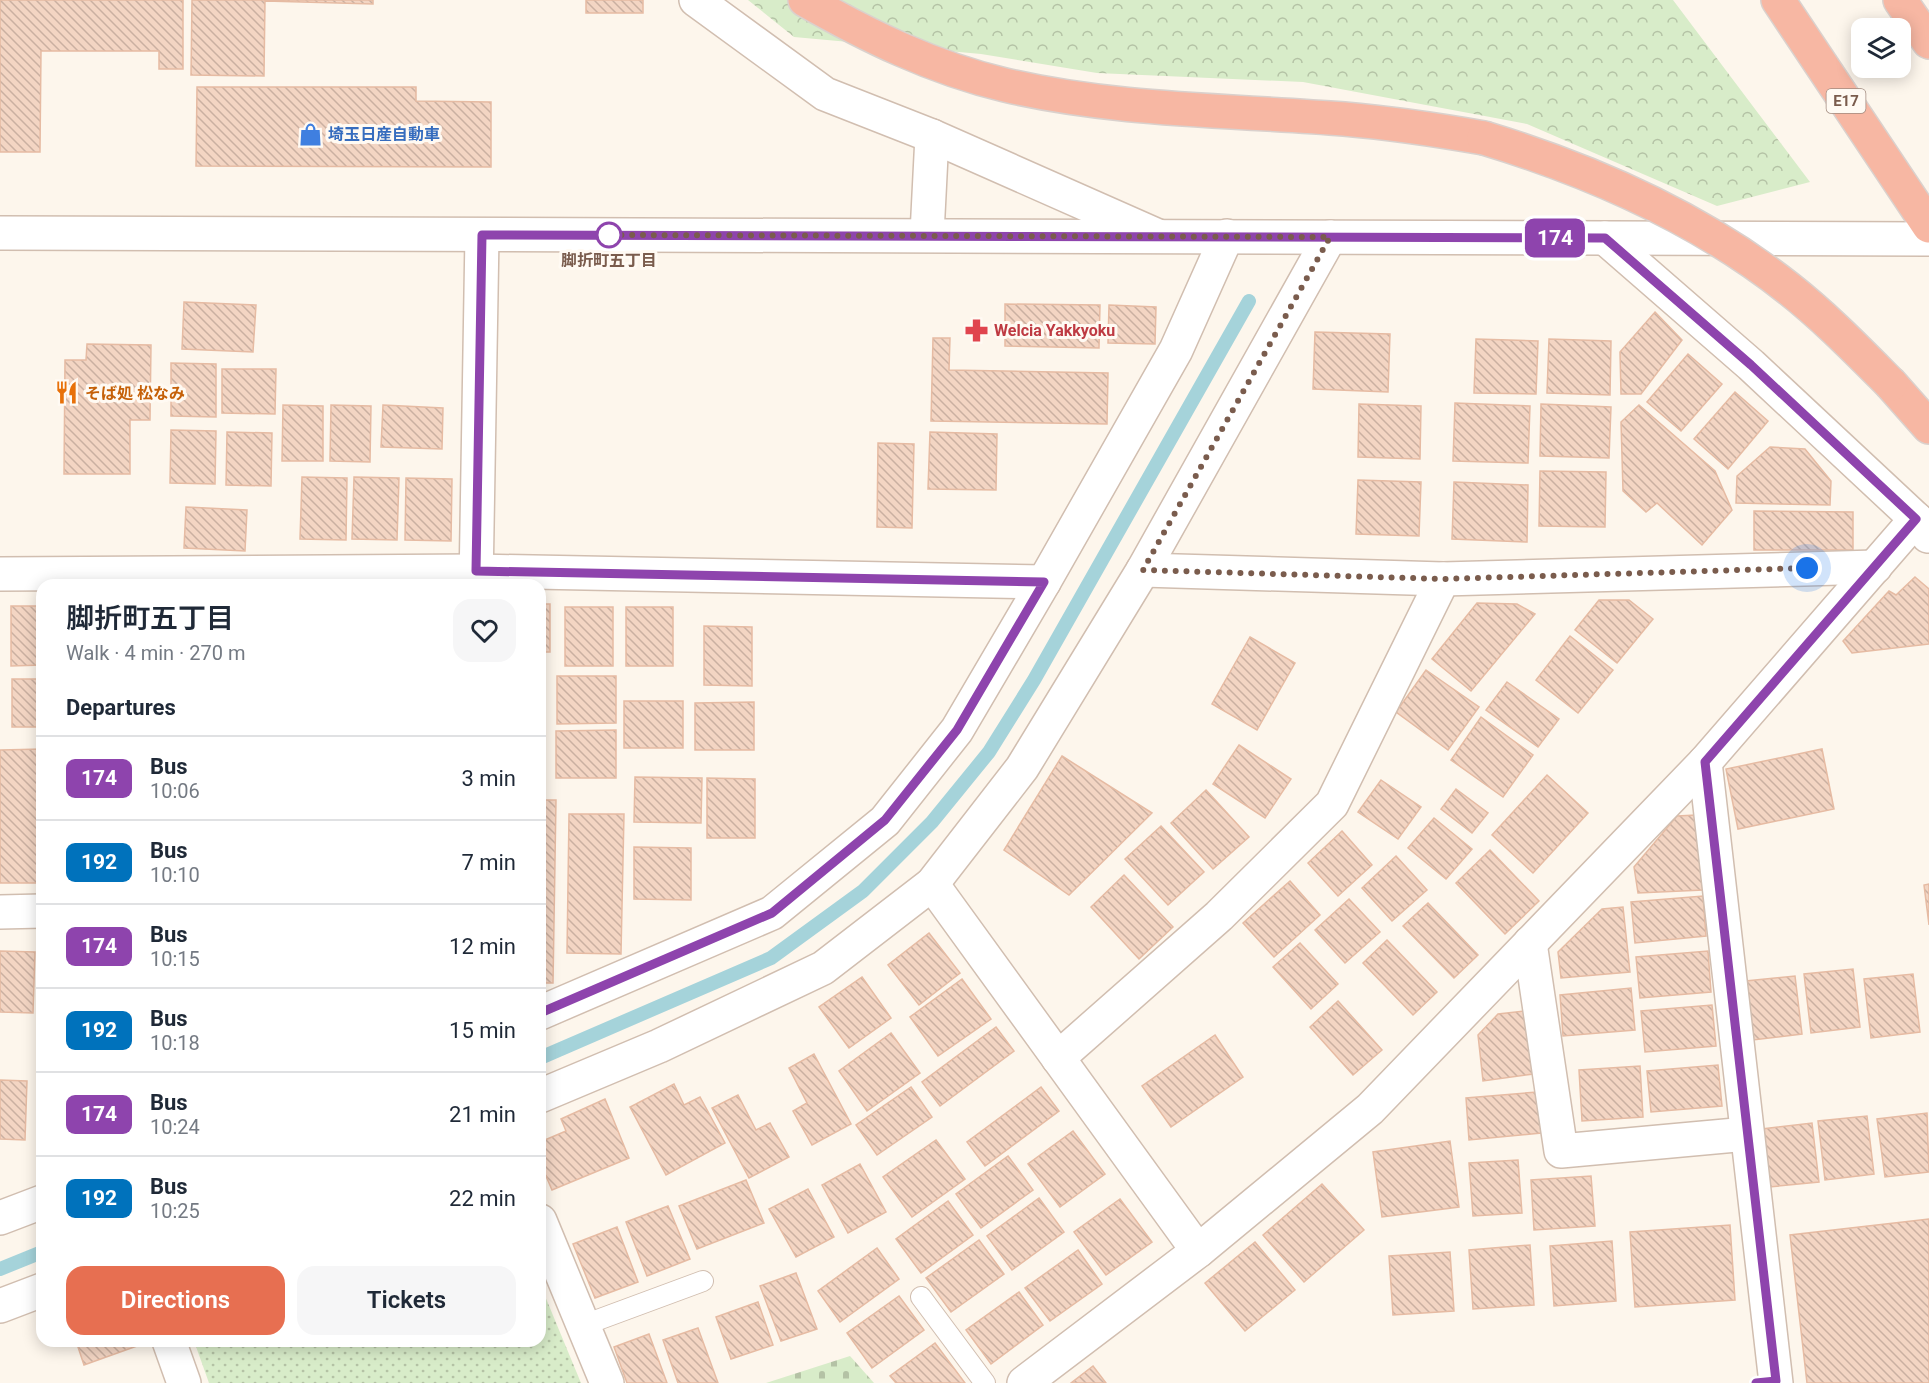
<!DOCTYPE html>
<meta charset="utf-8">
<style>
body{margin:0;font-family:Roboto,"Noto Sans JP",sans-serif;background:#f6f6f7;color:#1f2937;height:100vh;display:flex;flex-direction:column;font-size:22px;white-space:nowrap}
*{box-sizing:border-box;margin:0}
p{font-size:20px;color:#747a83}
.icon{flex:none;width:33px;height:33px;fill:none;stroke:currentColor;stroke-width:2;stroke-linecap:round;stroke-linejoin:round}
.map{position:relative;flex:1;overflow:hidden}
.side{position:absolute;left:36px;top:579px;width:510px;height:768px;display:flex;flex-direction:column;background:#fff;border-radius:18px;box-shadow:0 3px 15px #0003}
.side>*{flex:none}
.badge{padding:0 12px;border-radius:9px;font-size:21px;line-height:39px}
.buttons{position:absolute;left:1851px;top:18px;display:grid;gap:12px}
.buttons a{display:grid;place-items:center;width:60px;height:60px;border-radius:12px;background:#fff;box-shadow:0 3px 15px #0003;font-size:30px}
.you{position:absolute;width:30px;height:30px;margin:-15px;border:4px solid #fff;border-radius:50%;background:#1a73e8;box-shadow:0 0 0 9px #1a73e833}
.map>.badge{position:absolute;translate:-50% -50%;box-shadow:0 0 0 3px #fff}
h2{padding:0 30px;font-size:22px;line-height:54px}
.round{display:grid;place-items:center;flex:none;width:63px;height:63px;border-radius:18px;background:#f6f6f7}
.head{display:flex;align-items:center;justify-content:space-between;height:102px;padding:0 30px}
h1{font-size:28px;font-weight:600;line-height:45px}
.action{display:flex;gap:12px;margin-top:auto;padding:12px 30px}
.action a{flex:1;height:69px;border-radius:18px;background:#e76f51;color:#fff;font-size:24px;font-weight:600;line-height:69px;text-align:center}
.action a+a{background:#f6f6f7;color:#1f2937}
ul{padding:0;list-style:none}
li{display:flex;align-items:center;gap:18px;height:84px;padding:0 30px;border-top:2px solid #e0e1e3}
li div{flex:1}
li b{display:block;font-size:22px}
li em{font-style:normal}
li .badge{min-width:66px;font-weight:700;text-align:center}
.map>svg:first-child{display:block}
.forest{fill:url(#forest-crowns)}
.cemetery{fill:url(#cemetery-stones)}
.park{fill:url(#park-dots)}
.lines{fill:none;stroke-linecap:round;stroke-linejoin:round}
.stream{stroke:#a5d3da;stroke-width:14}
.building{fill:url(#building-back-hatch);stroke:#e6bba3;stroke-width:1.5}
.service-casing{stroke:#d1beb0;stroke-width:22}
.minor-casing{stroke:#d1beb0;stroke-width:36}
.tertiary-casing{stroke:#d1beb0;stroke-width:36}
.motorway-casing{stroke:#dad1cd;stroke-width:36}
.service{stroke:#fff;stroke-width:20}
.minor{stroke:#fff;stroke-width:33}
.tertiary{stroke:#fff;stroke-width:33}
.motorway{stroke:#f7b7a3;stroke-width:33}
.motorway-bridge-casing{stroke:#dad1cd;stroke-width:36;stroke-linecap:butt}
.motorway-bridge{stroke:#f7b7a3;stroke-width:33}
.line-casing{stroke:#fff;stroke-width:14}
.line{stroke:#8e44ad;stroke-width:9}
.walk{stroke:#7a5c4d;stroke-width:6;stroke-dasharray:0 10.8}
.stop-dot{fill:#fff;stroke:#8e44ad;stroke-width:3}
.labels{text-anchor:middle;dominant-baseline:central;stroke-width:6;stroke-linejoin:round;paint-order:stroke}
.shield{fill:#fffaf3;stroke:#a28b7f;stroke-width:1.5}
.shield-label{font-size:15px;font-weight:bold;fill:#7a5c4d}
.shop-label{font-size:16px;font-weight:bold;fill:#366cbe;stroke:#fffaf3;text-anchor:start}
.stop-label{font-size:16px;font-weight:bold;fill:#7a5c4d;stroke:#fffaf3}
.health-label{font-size:16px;font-weight:bold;fill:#be3a42;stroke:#fffaf3;text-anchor:start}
.food-label{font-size:16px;font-weight:bold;fill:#c56008;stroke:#fffaf3;text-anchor:start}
</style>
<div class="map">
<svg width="1929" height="1383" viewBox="0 0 1929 1383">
<defs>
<pattern id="forest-crowns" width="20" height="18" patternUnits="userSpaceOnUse" patternTransform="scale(1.5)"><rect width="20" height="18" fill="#d8ecc9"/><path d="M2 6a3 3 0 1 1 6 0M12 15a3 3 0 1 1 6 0" fill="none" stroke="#b4c2a5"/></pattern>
<pattern id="cemetery-stones" width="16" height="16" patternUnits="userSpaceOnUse" patternTransform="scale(1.5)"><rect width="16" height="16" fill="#d8ecc9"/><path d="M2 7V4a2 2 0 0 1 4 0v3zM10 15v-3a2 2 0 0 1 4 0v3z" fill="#b4c2a5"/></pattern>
<pattern id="park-dots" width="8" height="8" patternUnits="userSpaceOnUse" patternTransform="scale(1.5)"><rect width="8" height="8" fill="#d8ecc9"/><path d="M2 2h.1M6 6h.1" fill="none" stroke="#b4c2a5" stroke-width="1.8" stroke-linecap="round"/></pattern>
<pattern id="building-back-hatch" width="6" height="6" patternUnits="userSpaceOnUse" patternTransform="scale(1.5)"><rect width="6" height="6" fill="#f3d5c3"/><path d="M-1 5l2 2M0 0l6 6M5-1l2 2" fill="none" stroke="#cab0a1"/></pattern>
</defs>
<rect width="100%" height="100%" fill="#fdf6ec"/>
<!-- forest -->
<polygon class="forest" points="748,0 1673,0 1810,182 1717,206 1527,124 1303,82 1097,73 981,54 794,37"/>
<!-- cemetery -->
<polygon class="cemetery" points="850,1356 874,1383 766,1383"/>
<!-- park -->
<polygon class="park" points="540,1284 581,1383 209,1383 194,1341 540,1341"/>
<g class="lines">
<!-- stream -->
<g class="stream">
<polyline points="540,1058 771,958 863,891 932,822 989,752 1034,680 1249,301"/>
<polyline points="0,1269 42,1252"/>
</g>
</g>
<!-- building -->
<g class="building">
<polygon points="0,0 183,0 183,69 159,69 159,51 41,51 40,152 0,152"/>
<polygon points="192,0 373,0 373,4 265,1 264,76 191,75"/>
<rect x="586" y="0" width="57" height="13"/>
<polygon points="197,87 416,87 416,101 491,102 491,167 196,166"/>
<polygon points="184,302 256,305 253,352 182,349"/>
<polygon points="1005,304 1100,305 1099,348 1005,346"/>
<polygon points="1109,305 1156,307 1155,344 1108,343"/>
<polygon points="1655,312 1682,340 1641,394 1621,394 1620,352"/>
<polygon points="1315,332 1390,334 1388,392 1313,389"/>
<polygon points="933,338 950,338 949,370 1108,373 1107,424 931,421"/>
<polygon points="1476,339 1538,341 1536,394 1474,393"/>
<polygon points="1549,339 1611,341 1610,395 1547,393"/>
<polygon points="87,344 151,345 150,420 130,420 130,474 64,474 65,360 86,360"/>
<polygon points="1688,354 1722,384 1681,431 1647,402"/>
<polygon points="171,363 216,364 216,417 171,416"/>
<polygon points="222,369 276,369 275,414 222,413"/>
<polygon points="1735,392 1768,421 1728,469 1694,439"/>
<polygon points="1455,403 1530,406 1528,463 1453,461"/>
<polygon points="1359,404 1421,406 1420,459 1358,457"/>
<polygon points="1541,404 1611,407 1609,458 1540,456"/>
<polygon points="283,405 323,406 323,461 282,461"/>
<polygon points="331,405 371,406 370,462 330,461"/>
<polygon points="383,405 443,408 442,449 381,447"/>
<polygon points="1639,405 1715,471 1732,510 1702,545 1657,503 1646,512 1623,491 1621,422"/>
<polygon points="171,430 216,431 215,484 170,483"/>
<polygon points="227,432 272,433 271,486 226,485"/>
<polygon points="930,432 997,434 996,490 928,489"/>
<polygon points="878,443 914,444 912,528 877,527"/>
<polygon points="1770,447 1805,449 1831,481 1830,505 1736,503 1737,476"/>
<polygon points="1540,471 1606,472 1605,527 1539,526"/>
<polygon points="302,477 347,478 346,540 300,539"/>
<polygon points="354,477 399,478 397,540 352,539"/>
<polygon points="406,478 452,479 451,541 405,540"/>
<polygon points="1358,480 1421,482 1419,536 1356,534"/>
<polygon points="1454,482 1528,485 1527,542 1452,539"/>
<polygon points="186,507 247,510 245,551 184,548"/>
<polygon points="1754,511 1853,512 1853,550 1754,550"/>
<polygon points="1915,577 1929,589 1929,644 1852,653 1843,641 1889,591 1896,595"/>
<polygon points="1599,600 1629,600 1653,619 1617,663 1575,630"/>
<polygon points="1477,603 1517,604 1535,614 1471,691 1432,659"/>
<rect x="540" y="604" width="10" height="48"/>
<polygon points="11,606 42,606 42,665 11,666"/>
<rect x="565" y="607" width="48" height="59"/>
<rect x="626" y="607" width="47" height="59"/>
<polygon points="704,626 752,627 752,686 704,685"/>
<polygon points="1570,636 1613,670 1578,713 1536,680"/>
<polygon points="1250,637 1295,663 1257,730 1212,704"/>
<polygon points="1426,670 1479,707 1448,750 1396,712"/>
<polygon points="557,676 616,676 616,723 557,724"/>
<rect x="12" y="679" width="30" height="48"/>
<polygon points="540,682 542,682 541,746 540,746"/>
<polygon points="1507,682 1559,719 1538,747 1486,710"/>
<rect x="624" y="701" width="59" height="47"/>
<polygon points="754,702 754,750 695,750 695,703"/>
<polygon points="1481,717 1533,755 1503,797 1451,760"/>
<polygon points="616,730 616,778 556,778 556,731"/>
<polygon points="1239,745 1291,779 1265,818 1213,784"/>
<polygon points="42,749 42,883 0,883 0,750"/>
<polygon points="1822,749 1834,809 1738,829 1726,769"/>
<polygon points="1062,756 1152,813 1069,895 1004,850"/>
<polygon points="1547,775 1588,813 1533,873 1492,835"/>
<polygon points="635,777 702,778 701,823 634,822"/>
<polygon points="707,778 755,779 755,838 707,838"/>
<polygon points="1381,780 1421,807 1398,839 1358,812"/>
<polygon points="1456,789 1488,813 1472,833 1441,809"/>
<polygon points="1206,790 1249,837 1213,869 1171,823"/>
<polygon points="540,800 556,800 553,983 540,983"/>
<polygon points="569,814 624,814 621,954 567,953"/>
<polygon points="1696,815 1703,890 1638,893 1634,867 1677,816"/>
<polygon points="1434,818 1472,849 1446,879 1408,848"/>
<polygon points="1161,826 1204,872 1168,905 1125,859"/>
<polygon points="1342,831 1372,865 1338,896 1308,863"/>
<polygon points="634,847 691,848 691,900 634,899"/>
<polygon points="1490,850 1539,901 1505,934 1456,883"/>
<polygon points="1396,856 1427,890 1392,921 1362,888"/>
<polygon points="1124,875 1173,927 1139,959 1091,907"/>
<polygon points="1290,881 1320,915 1274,957 1243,923"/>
<polygon points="1929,884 1929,925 1924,885"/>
<polygon points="1703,896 1706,936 1635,943 1631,902"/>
<polygon points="1349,899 1380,932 1345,963 1315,930"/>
<polygon points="1428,903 1478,955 1454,978 1403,926"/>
<polygon points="1623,907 1630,972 1561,978 1558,952 1602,909"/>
<polygon points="929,933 960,973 919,1005 888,965"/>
<polygon points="1387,940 1437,992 1413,1015 1363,963"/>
<polygon points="1300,943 1338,984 1311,1009 1273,967"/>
<polygon points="0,951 35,952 33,1013 0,1012"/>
<polygon points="1708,951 1711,992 1640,998 1636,957"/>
<polygon points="1853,969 1860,1027 1811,1033 1804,974"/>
<polygon points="1913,974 1920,1032 1871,1038 1864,979"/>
<polygon points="1795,976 1802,1034 1753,1040 1746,981"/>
<polygon points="862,977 891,1018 849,1048 819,1007"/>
<polygon points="962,979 991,1019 938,1056 910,1017"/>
<polygon points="1631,988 1635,1030 1563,1036 1560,995"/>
<polygon points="1338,1001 1382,1050 1353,1075 1310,1027"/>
<polygon points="1712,1005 1716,1046 1645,1052 1641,1011"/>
<polygon points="1524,1011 1533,1074 1483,1081 1478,1035 1498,1014"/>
<polygon points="996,1027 1014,1051 940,1106 922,1082"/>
<polygon points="891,1033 920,1073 867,1111 839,1071"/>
<polygon points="1215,1035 1243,1077 1171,1127 1142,1086"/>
<polygon points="814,1054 851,1124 812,1145 793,1111 807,1103 789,1068"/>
<polygon points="1718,1065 1722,1106 1651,1112 1647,1071"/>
<polygon points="1640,1066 1643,1117 1582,1121 1579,1070"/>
<polygon points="0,1080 27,1081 25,1140 0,1139"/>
<polygon points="674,1084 684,1105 700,1097 725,1143 666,1175 630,1107"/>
<polygon points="911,1087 932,1117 877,1155 856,1125"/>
<polygon points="1041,1087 1059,1111 985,1166 967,1142"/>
<polygon points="1537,1092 1541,1133 1469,1140 1466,1098"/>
<polygon points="738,1095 756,1130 770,1123 789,1157 749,1178 712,1108"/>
<polygon points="605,1099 629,1158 552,1190 540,1162 540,1142 566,1131 561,1119"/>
<polygon points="1927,1113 1929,1172 1885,1177 1877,1119"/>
<polygon points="1867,1116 1874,1174 1825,1180 1818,1121"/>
<polygon points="1812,1123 1819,1182 1769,1187 1762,1129"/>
<polygon points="1073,1131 1105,1174 1060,1207 1028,1164"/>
<polygon points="936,1140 965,1179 912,1217 883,1177"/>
<polygon points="1450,1141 1459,1207 1382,1217 1373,1152"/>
<polygon points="1008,1156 1033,1190 981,1228 956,1194"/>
<polygon points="1518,1160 1522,1213 1473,1216 1469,1163"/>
<polygon points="860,1164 886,1212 848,1233 822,1185"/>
<polygon points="1591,1176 1595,1226 1534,1230 1531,1180"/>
<polygon points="746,1180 764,1223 697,1249 679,1206"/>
<polygon points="1322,1184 1364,1230 1304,1282 1263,1235"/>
<polygon points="808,1189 834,1237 796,1257 769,1209"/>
<polygon points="1039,1198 1064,1232 1012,1270 987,1236"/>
<polygon points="1120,1199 1152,1242 1106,1275 1074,1232"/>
<polygon points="948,1201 973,1235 921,1273 896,1239"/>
<polygon points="668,1206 690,1259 647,1276 626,1222"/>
<polygon points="1929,1219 1929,1383 1807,1383 1790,1235"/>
<polygon points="1730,1225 1735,1300 1635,1307 1630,1232"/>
<polygon points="617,1227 638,1282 595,1298 573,1244"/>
<polygon points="979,1240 1004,1274 951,1312 926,1278"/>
<polygon points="1612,1241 1616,1301 1554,1306 1550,1246"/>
<polygon points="1255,1242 1295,1290 1245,1331 1205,1283"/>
<polygon points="1530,1245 1534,1305 1473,1309 1469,1250"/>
<polygon points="877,1248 899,1279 840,1322 818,1291"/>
<polygon points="1078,1250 1102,1284 1050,1321 1025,1288"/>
<polygon points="1450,1252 1454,1311 1393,1315 1389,1256"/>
<polygon points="796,1273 817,1329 781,1341 760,1286"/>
<polygon points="1019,1292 1043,1325 991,1364 966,1330"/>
<polygon points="899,1296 924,1330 872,1368 847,1333"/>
<polygon points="758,1302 773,1345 731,1359 716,1317"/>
<polygon points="698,1328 718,1383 678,1383 663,1340"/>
<polygon points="649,1334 667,1383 627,1383 614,1347"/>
<polygon points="76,1341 136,1341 137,1346 84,1365"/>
<polygon points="935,1343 965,1383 896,1383 890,1376"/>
<polygon points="1093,1366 1106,1383 1071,1383"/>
</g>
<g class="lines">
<defs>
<g id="service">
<polyline points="921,1297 985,1383"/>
<polyline points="584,1325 703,1281"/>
</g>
<g id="minor">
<polyline points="696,0 825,94 932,136 1158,236"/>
<polyline points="927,234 932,136"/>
<polyline points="1605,238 1751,365 1916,519 1928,536"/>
<polyline points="1143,570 1443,579 1875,567"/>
<polyline points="0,574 476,571 1044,582"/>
<polyline points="476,585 482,235"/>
<polyline points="1705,762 1776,1383"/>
<polyline points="932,884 1198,1251"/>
<polyline points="0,912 42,911"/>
<polyline points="1530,943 1561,1151 1747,1134"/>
<polyline points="540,1013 772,913 885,821 957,730 1044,582 1176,350 1227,236"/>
<polyline points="1058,1058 1219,916 1332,804 1443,579"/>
<polyline points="540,1096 659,1046 823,968 932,884 1022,768 1143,570 1330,237"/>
<polyline points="0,1218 42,1202"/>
<polyline points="540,1221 607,1383"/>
<polyline points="0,1306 42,1290"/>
<polyline points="169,1341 184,1383"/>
<polyline points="1024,1383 1198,1251 1370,1109 1705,762 1916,519"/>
</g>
<polyline id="tertiary" points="0,233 1929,239"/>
<g id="motorway">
<path d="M805 0C868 36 933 68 1005 85 1116 111 1231 110 1344 119 1391 123 1438 130 1484 138"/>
<polyline points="1778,0 1929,226"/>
<polyline points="1900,0 1929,42"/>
<polyline points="1891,384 1929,427"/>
</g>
</defs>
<!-- service casing -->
<use href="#service" class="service-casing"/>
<!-- minor casing -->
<use href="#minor" class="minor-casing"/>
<!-- tertiary casing -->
<use href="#tertiary" class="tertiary-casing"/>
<!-- motorway casing -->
<use href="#motorway" class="motorway-casing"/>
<!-- service -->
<use href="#service" class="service"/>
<!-- minor -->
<use href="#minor" class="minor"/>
<!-- tertiary -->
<use href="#tertiary" class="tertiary"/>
<!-- motorway -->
<use href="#motorway" class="motorway"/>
<defs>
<path id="motorway-bridge" d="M1484 138C1593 171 1698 217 1788 288 1825 317 1858 351 1891 384"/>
</defs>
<!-- motorway-bridge casing -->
<use href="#motorway-bridge" class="motorway-bridge-casing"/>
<!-- motorway-bridge -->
<use href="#motorway-bridge" class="motorway-bridge"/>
</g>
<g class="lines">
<defs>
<polyline id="line" points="540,1013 772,913 885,820 957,730 1044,582 476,571 482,235 1605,238 1751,365 1916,519 1705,762 1776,1381 1756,1383"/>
</defs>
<!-- line casing -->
<use href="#line" class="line-casing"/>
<!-- line -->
<use href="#line" class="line"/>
<!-- walk -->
<polyline class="walk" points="609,235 599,235 1330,237 1143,570 1443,579 1807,568"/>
</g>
<!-- icons -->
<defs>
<symbol id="shop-bare" viewBox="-9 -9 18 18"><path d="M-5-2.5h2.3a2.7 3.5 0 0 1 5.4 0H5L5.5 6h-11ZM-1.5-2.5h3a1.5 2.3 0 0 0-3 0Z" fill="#3f7fe0" stroke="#fffaf3" stroke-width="2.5" paint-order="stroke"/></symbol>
<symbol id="pharmacy-bare" viewBox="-9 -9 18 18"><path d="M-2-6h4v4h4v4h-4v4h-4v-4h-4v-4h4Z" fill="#e0444e" stroke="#fffaf3" stroke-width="2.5" paint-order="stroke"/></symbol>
<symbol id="restaurant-bare" viewBox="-9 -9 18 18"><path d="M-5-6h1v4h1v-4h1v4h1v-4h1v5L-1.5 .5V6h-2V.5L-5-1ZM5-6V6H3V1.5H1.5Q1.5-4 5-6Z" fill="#e8710a" stroke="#fffaf3" stroke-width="2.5" paint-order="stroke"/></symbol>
</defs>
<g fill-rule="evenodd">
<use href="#shop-bare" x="294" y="118" width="33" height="33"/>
<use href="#pharmacy-bare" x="960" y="314" width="33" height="33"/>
<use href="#restaurant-bare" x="50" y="376" width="33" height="33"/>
</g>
<!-- markers -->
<circle class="stop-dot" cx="609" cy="235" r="12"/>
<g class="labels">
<!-- shield labels -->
<rect class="shield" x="1826.5" y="89" width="39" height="24" rx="4.5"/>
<g class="shield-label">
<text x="1846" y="101">E17</text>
</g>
<!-- shop labels -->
<g class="shop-label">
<text x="328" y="134">埼玉日産自動車</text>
</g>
<!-- stop labels -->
<g class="stop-label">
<text x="609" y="260">脚折町五丁目</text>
</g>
<!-- health labels -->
<g class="health-label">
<text x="994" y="330">Welcia Yakkyoku</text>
</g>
<!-- food labels -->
<g class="food-label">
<text x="85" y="393">そば処 松なみ</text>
</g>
</g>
</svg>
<div class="buttons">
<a><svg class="icon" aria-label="layers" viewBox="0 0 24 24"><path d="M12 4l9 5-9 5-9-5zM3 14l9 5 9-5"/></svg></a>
</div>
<div class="you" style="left:1807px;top:568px"></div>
<b class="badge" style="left:1555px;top:238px;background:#8e44ad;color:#fff">174</b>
<section class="side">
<div class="head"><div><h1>脚折町五丁目</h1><p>Walk · 4 min · 270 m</p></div><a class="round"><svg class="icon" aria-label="heart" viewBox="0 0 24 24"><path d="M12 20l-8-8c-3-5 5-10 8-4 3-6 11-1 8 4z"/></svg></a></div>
<h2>Departures</h2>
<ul>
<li><span class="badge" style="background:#8e44ad;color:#fff">174</span><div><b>Bus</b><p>10:06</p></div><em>3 min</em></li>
<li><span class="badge" style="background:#0072bc;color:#fff">192</span><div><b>Bus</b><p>10:10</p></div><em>7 min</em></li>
<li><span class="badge" style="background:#8e44ad;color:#fff">174</span><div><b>Bus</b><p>10:15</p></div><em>12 min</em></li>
<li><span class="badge" style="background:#0072bc;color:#fff">192</span><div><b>Bus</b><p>10:18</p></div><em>15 min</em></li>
<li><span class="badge" style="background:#8e44ad;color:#fff">174</span><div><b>Bus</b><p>10:24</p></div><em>21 min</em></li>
<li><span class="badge" style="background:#0072bc;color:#fff">192</span><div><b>Bus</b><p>10:25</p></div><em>22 min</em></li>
</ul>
<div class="action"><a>Directions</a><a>Tickets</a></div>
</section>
</div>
